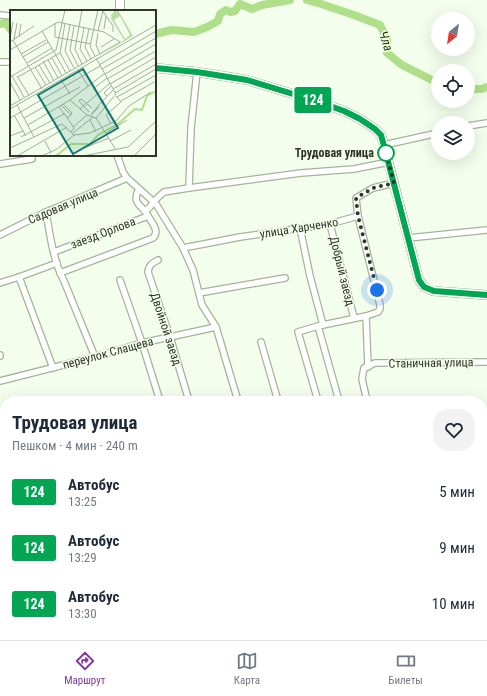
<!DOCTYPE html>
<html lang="ru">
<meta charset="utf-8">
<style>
body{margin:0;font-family:"Roboto Condensed",sans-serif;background:#f2f2f3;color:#1f2937;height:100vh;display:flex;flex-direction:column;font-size:15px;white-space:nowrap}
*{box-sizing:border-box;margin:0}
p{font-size:13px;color:#747a83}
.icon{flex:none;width:22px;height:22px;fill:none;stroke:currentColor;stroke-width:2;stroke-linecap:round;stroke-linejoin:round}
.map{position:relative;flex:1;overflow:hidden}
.details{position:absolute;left:0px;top:396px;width:487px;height:244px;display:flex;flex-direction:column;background:#fff;border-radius:16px 16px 0 0;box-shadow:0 4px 16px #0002}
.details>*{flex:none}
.badge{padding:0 8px;border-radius:3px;font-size:14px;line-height:26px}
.needle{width:26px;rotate:210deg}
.tools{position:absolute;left:431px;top:12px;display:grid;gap:8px}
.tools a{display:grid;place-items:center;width:44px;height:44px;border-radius:50%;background:#fff;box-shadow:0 4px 16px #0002;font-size:20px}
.you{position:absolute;width:20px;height:20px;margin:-10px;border:3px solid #fff;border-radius:50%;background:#1a73e8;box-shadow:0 0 0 6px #1a73e833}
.map>.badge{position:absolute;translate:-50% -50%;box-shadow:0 0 0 2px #fff}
.round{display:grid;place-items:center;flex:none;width:42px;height:42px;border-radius:16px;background:#f2f2f3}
.summary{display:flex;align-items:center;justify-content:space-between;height:68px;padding:0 12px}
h1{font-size:19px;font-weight:700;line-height:30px}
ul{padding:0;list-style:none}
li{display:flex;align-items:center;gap:12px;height:56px;padding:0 12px}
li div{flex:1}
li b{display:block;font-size:15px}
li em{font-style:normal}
li .badge{min-width:44px;font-weight:700;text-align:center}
.menu{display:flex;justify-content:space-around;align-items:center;height:56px;border-top:1px solid #e0e1e3;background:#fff;font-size:11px;color:#747a83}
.menu a{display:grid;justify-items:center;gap:2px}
.menu .current{color:#8136a8}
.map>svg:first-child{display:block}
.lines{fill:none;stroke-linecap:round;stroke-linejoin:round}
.river{stroke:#b0df8a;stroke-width:8}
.street-casing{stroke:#a4b498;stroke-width:8}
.secondary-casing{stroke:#a4b498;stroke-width:10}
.street{stroke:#fff;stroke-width:5.5}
.secondary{stroke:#fff;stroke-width:8}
.line-casing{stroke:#fff;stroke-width:9}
.line{stroke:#00a651;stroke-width:6}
.walk{stroke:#2f352a;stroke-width:4;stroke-dasharray:0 7.2}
.stop-dot{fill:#fff;stroke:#00a651;stroke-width:2}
.labels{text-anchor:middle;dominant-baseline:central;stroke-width:3;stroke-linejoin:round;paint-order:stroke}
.stop-label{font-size:12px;font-weight:bold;fill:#2f352a;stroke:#f4feec;text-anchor:end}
.street-label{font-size:12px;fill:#2f352a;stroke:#f4feec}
.water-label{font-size:13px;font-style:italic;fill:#223e00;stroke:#f4feec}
.inset-river{fill:none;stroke:#b0df8a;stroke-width:2}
.inset-road{fill:none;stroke:#a5ae9e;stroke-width:1}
.view{fill:#0f766e;fill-opacity:0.15;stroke:#0f766e;stroke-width:2}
.inset-edge{fill:none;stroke:#2f352a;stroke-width:2}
</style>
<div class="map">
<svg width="487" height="640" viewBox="0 0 487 640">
<rect width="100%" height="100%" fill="#f4feec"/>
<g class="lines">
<!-- river -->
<g class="river">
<polyline points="307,0 321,4 354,15 380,25 387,39 387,53 402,65 438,83"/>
<polyline points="0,24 6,23 11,30"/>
<polyline points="155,34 172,30 194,32 207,27 218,21 220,14 226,10 230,12 235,11 240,4 252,9 262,5 290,0"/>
<polyline points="468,89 482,89 487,87"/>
</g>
<defs>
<g id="street">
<polyline points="0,15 11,16"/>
<polyline points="0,62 11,62"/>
<polyline points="468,126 487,123"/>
<polyline points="384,145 438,133"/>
<polyline points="117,155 123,172 127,178 156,204 183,248 193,270 202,305 216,327 238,401"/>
<polyline points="0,164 32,159 32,155"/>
<polyline points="189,188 191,128 197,72"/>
<path d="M139 189C133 200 137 203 145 211"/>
<path d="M46 212C50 235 53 260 64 281L95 357"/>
<polyline points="148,216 145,211 150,207 154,201 164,192 189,188 301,173 354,169 389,162"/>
<polyline points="330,224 354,318"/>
<polyline points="300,228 310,276 323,325"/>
<polyline points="0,235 46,212 68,203 127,178"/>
<polyline points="408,238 487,230"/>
<polyline points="183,248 240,237 330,224 358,216"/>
<path d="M54 252 148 216C152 223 160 231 153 238L60 273"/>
<path d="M158 260C152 263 149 265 148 272L170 337 189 401"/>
<polyline points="19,277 53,368"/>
<polyline points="120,280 142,343 160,401"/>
<polyline points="0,283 19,277 57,263"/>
<polyline points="199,293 285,278"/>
<polyline points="261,342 278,401"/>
<polyline points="0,355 0,356"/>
<polyline points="368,367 366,316 378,312 380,309 380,305 358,216 356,198 373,188 394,183"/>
<polyline points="0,381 95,357 142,343 216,327"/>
<polyline points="318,401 298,332 318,326"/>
<polyline points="339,401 318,326 366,316"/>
<polyline points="367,401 362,379 364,368 375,363 487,362"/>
<polyline points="0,432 5,431"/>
<polyline points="482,446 487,446"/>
<polyline points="0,485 5,484"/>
<polyline points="482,513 487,513"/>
<polyline points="0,576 5,576"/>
<polyline points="482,582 487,582"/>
<polyline points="49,635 49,640"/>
<polyline points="236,635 237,640"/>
</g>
<g id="secondary">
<polyline points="120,0 120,11"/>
<polyline points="155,68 197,72 247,80 316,101 344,111 360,119 375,129 381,135 384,145 419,280 424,287 433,291 487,295"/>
</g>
</defs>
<!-- street casing -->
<use href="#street" class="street-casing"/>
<!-- secondary casing -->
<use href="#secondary" class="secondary-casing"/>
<!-- street -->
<use href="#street" class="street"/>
<!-- secondary -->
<use href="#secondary" class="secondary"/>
</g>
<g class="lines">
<defs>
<polyline id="line" points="155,68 197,72 247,80 316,101 344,111 360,119 375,129 381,135 384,146 419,280 424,287 434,291 487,295"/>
</defs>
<!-- line casing -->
<use href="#line" class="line-casing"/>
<!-- line -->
<use href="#line" class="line"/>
<!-- walk -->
<polyline class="walk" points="377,290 358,216 356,198 373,188 394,183 386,153"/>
</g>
<!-- markers -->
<circle class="stop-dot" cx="386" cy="153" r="8"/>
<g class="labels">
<!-- stop labels -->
<g class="stop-label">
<text x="374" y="153">Трудовая улица</text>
</g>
<!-- street labels -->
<g class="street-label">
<text transform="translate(63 206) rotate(-23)">Садовая улица</text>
<text transform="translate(299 228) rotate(-9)">улица Харченко</text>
<text transform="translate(103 233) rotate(-21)">заезд Орлова</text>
<text transform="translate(342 271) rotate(76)">Добрый заезд</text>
<text transform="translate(166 329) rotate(72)">Двойной заезд</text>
<text transform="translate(108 353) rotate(-15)">переулок Слащева</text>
<text transform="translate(431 363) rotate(-1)">Станичная улица</text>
</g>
<!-- water labels -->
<g class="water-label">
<text transform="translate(386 41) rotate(72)">Чла</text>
</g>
</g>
<!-- overview -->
<g transform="translate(10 10)">
<rect width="146" height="146" fill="#f4feec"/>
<path d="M105 0H108L123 26 86 48 114 30 100 7 102 8 101 5ZM110 6 120 25 115 29 104 10Z" fill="#bddba5" fill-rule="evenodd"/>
<path class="inset-river" d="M46 146 61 134H80L88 125 108 114 125 99 132 100 137 86 146 81"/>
<path class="inset-road" d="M72 0 65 39 72 54M92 0 103 16V22M45 13V27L81 34M60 15 55 41 64 58M64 16 60 40 68 56M74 18 70 39 77 51M79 19 75 37 81 49M94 19 96 6M32 21 56 63M88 21 93 1M88 23 86 35 90 44M9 27 11 14M0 28 3 12M3 30 32 79M4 30 7 13M0 32 24 16M91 37 104 29M0 40 48 12 94 22 110 32 0 96M50 43 60 61M11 44 36 30M85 46 80 36 88 0M13 47 38 32M42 48 52 66M86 48 106 84 86 108M38 50 48 68M33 51 44 71M17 53 42 38M29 55 40 73M89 55 146 21M25 57 36 75M92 59 146 28M68 60 78 76M95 64 146 34M2 66 14 87M7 66 19 85M0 67 46 40 55 0M8 67 50 43 55 13M97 69 146 41M51 70 60 84M0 72 10 90M100 74 146 47M83 79 97 68M103 79 146 54M105 83 146 59M27 84 43 111M97 86 94 83 101 76M107 87 146 65M60 90 77 105 86 108M69 91 71 89 82 98M69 91 79 102M111 91 146 71M53 94 62 103 61 105M7 95 24 127M51 95 61 105 57 108M88 96 81 105 89 97M88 96 103 80M0 99 146 15M70 99 100 73M54 103 64 118 61 122M4 105 16 126M0 108 90 56M14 108 70 77M86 108 106 140M80 110 86 122M101 114 96 105 111 92 106 86M18 115 60 90 94 64M63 117 77 105M63 123 83 107M96 123 117 110M64 125 80 123 106 111 119 96 141 82M0 126 13 121M11 127 54 104 49 97M35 131 41 143M100 131 121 120M0 138 52 114 64 125M72 139 99 128M7 146 57 117M32 146 47 139 64 125M73 146 118 137 146 111M124 146 146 124"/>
<path class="view" d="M73 59 108 118 63 144 28 85Z"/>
<rect width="146" height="146" class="inset-edge"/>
</g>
</svg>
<div class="tools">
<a><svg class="needle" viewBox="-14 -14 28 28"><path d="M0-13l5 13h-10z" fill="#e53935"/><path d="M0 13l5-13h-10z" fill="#747a83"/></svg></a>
<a><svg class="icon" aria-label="locate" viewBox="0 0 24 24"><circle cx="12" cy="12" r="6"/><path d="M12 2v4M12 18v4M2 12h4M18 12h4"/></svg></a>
<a><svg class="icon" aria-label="layers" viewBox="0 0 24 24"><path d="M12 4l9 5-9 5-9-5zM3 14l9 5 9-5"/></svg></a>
</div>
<div class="you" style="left:377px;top:290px"></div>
<b class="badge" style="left:313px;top:100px;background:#00a651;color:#fff">124</b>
<section class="details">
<div class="summary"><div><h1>Трудовая улица</h1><p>Пешком · 4 мин · 240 m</p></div><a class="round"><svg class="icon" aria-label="heart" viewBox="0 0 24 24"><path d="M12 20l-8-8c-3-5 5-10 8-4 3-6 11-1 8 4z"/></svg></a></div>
<ul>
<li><span class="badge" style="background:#00a651;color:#fff">124</span><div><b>Автобус</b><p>13:25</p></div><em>5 мин</em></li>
<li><span class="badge" style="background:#00a651;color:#fff">124</span><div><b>Автобус</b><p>13:29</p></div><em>9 мин</em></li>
<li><span class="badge" style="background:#00a651;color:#fff">124</span><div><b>Автобус</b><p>13:30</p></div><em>10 мин</em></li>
</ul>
</section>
</div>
<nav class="menu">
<a class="current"><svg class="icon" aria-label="directions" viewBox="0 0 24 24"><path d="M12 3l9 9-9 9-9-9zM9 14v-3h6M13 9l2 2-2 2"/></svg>Маршрут</a>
<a><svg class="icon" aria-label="map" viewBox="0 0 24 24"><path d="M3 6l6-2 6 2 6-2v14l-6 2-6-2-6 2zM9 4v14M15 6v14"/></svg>Карта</a>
<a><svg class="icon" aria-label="tickets" viewBox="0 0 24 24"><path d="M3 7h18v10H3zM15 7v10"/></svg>Билеты</a>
</nav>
